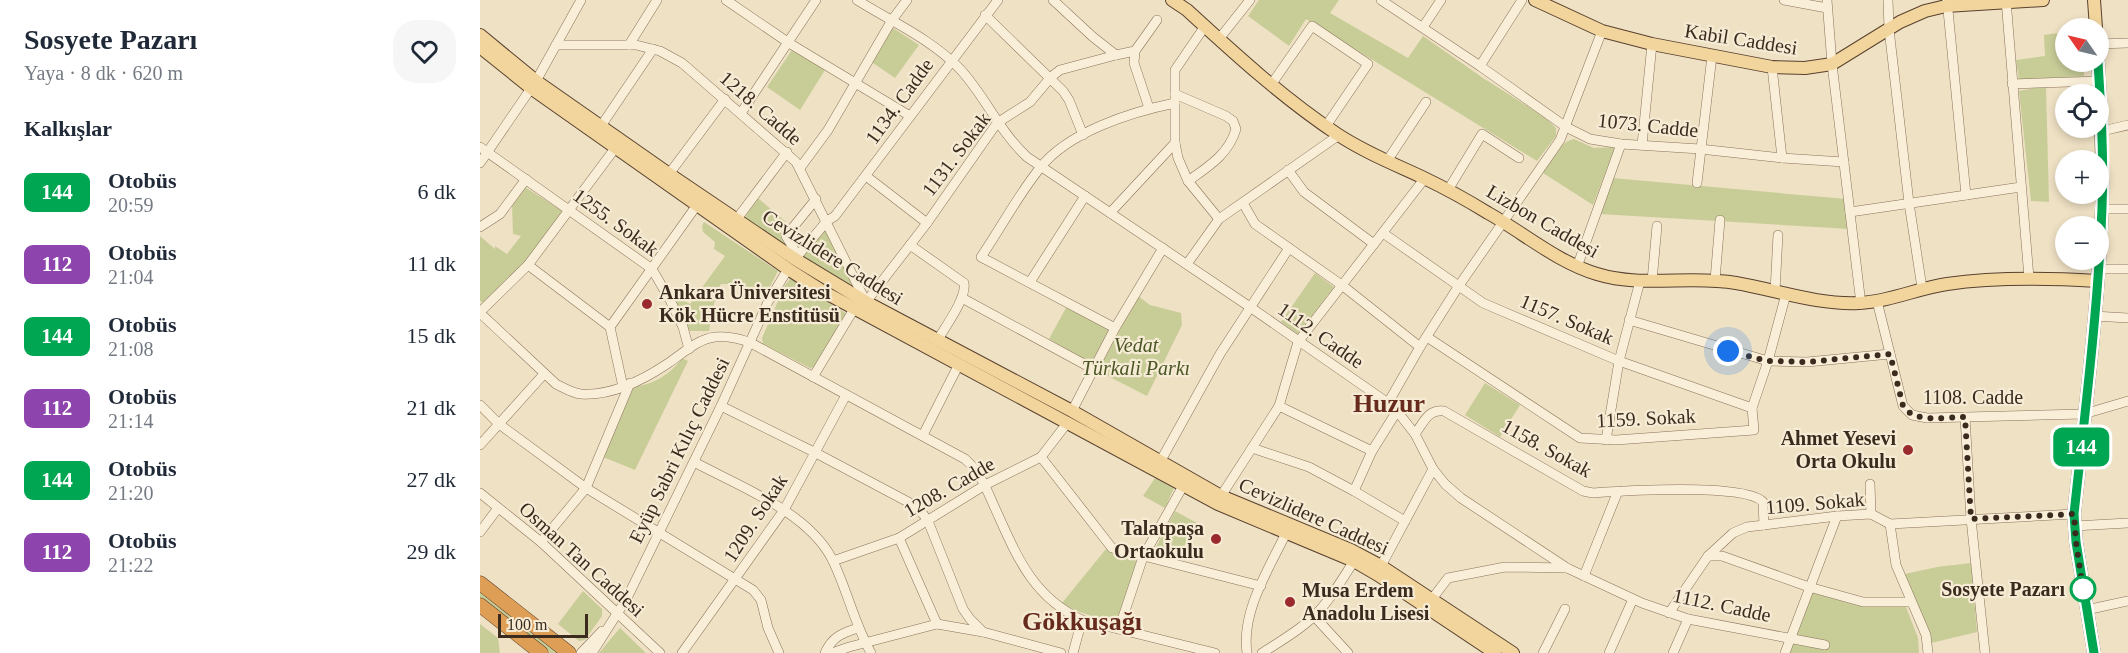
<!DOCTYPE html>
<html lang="tr">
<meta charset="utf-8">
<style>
body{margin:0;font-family:Georgia,serif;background:#f6f6f7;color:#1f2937;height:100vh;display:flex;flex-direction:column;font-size:22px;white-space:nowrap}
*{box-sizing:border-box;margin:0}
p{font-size:20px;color:#747a83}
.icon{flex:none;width:33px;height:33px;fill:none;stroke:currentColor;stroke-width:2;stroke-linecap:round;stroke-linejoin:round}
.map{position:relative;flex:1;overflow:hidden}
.side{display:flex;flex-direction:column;background:#fff;width:480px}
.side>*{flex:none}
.badge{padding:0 12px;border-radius:9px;font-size:21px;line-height:39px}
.needle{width:39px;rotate:304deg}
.buttons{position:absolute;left:1575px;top:18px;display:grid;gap:12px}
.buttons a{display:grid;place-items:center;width:54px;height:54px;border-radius:50%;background:#fff;box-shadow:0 3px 9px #0003;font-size:30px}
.scale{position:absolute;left:18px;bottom:15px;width:90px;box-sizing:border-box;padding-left:6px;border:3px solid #3a2b1e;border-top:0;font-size:16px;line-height:21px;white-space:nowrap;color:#3a2b1e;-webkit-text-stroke:4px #f6ebd4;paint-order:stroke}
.you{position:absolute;width:30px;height:30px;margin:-15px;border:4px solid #fff;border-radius:50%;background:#1a73e8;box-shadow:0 0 0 9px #1a73e833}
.map>.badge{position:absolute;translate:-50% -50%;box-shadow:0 0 0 3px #fff}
h2{padding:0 24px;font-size:22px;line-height:54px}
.round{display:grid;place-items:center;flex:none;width:63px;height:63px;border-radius:24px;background:#f6f6f7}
.head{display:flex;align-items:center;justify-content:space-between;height:102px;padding:0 24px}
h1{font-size:28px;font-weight:800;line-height:45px}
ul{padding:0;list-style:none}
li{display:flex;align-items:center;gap:18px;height:72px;padding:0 24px}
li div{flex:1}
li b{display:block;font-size:22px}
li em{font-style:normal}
li .badge{min-width:66px;font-weight:700;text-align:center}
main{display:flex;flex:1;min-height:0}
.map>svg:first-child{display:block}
.green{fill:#c8cd98}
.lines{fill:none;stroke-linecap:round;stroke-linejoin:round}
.minor-casing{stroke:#8a725a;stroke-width:10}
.major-casing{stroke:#58412f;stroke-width:14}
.highway-casing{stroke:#58412f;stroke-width:15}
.minor{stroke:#f9eed8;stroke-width:9}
.major{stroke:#f2d59c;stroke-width:12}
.highway{stroke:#df9e55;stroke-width:14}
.line-casing{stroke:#fff;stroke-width:14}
.line{stroke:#00a651;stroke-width:9}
.walk{stroke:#3a2b1e;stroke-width:6;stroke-dasharray:0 10.8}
.poi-dot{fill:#9a2a2d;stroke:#f6ebd4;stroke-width:2}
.stop-dot{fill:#fff;stroke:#00a651;stroke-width:3}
.labels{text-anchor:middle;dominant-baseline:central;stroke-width:4.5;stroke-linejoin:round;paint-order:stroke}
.street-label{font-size:20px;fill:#3a2b1e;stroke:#f6ebd4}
.poi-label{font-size:20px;font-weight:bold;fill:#3a2b1e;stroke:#f6ebd4;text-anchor:start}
.park-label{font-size:20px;font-style:italic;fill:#4b5625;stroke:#f6ebd4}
.stop-label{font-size:20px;font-weight:bold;fill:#3a2b1e;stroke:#f6ebd4;text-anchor:end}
.district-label{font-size:26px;font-weight:bold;fill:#672b1d;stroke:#f6ebd4}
</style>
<main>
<section class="side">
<div class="head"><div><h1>Sosyete Pazarı</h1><p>Yaya · 8 dk · 620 m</p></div><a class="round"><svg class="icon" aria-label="heart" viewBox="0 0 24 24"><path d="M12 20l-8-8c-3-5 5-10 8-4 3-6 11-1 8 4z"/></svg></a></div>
<h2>Kalkışlar</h2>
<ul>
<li><span class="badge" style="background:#00a651;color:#fff">144</span><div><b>Otobüs</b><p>20:59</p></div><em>6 dk</em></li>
<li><span class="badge" style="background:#8e44ad;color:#fff">112</span><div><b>Otobüs</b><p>21:04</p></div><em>11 dk</em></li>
<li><span class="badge" style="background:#00a651;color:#fff">144</span><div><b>Otobüs</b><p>21:08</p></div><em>15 dk</em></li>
<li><span class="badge" style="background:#8e44ad;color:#fff">112</span><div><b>Otobüs</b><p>21:14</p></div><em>21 dk</em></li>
<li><span class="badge" style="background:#00a651;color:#fff">144</span><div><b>Otobüs</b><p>21:20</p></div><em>27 dk</em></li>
<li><span class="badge" style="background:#8e44ad;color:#fff">112</span><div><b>Otobüs</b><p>21:22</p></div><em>29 dk</em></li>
</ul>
</section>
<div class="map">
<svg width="1648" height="653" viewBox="0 0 1648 653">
<rect width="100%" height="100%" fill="#efe1c4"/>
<!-- green -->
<g class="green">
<polygon points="779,0 859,0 850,13 928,58 943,36 1003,78 1066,118 1076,128 1076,136 1057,161 826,19 809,46 768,16"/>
<polygon points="410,26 439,45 415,78 390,61"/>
<polygon points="1585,32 1586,62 1604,62 1604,76 1539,80 1536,60 1565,56 1564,35"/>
<polygon points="312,50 345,70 320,110 287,87"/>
<polygon points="1566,86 1569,202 1551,201 1539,91"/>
<path d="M1094 139 1114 148 1135 147 1113 205 1063 173C1071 160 1079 142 1094 139Z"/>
<polygon points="1132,178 1366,199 1369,229 1120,214"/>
<polygon points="45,187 84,212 48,262 6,304 0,301 0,236 15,249 15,246 27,254 41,236 33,234 32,204"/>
<polygon points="278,198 306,222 310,251 263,220"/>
<polygon points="224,222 298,271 284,298 249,284 241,284 239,288 237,289 229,331 209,331 190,293 210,304 245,256 234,249 235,242 223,232 222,226"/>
<polygon points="346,228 348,230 375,292 322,258"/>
<polygon points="835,273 854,287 818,334 801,322"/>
<polygon points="310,279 313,280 367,314 335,367 330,368 283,344 282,338 305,285"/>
<polygon points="658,296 670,305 701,313 702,325 667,396 618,371"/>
<polygon points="587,306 630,329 611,364 569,339"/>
<path d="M202 358 208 361 155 470 123 457 154 386C172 386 192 373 202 358Z"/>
<polygon points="1005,383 1040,405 1020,437 985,415"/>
<polygon points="675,478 694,488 685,508 663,496"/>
<polygon points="695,511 717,523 698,558 676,547"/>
<polygon points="626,549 631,553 658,561 635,624 594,610 582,603"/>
<polygon points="1491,563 1497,632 1451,643 1425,574 1457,567"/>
<polygon points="0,590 80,653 70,653 62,647 0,598"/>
<polygon points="103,591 122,609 122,616 105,640 99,641 78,624"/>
<polygon points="1330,592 1379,606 1426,607 1438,638 1439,653 1308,653"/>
<polygon points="0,624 18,638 20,653 0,653"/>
<polygon points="140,628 166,653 119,653"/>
</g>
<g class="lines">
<defs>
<g id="minor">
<polyline points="246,0 309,43 430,116"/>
<path d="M377 0C412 22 451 39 480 69 505 96 519 131 547 157L770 307 908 403 917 411 935 434 953 469 965 484 981 498 1087 568 1162 603 1208 619 1345 645"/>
<polyline points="573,0 613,37 636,55"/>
<polyline points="901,0 1000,66 1086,127 1110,139 1141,144 1220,149 1302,158 1364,162"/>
<polyline points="1304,0 1347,8"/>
<polyline points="1347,0 1352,64 1381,304"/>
<polyline points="1408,0 1409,29 1429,203 1442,288"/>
<polyline points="1467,0 1486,195"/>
<polyline points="1526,0 1549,278"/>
<polyline points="505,15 583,91 589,100 603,135"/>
<polyline points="725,26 695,70 695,143 698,158 708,181 739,219"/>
<polyline points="943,27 961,0"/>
<polyline points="739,39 770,0"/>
<polyline points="1618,44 1648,43"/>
<polyline points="76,45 156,45 180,51 202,63 316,162 386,302 447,223 517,123 550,102 571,77 580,70 636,55 655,51"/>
<polyline points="149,45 177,0"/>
<polyline points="655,51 654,63 669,108"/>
<polyline points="655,51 677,20"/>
<polyline points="1000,66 1042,0"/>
<polyline points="1292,67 1302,158"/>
<polyline points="1532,84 1619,81"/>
<polyline points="791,85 832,26 888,64 846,126"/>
<path d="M695 94 746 116 753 121 756 129C749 154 728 167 708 181"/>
<polyline points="261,113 336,0"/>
<polyline points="121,126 173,49"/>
<polyline points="1622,131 1648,125"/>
<polyline points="1162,145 1172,44"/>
<polyline points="0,147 172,269 190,300 203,327 209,349"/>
<polyline points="907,161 946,102"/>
<polyline points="0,163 56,81 101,0"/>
<polyline points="320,168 348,130 412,20 427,0"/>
<polyline points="808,170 824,192 894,244"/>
<polyline points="189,174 245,99"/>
<polyline points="386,176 447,223"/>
<polyline points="1217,183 1232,56"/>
<polyline points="968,190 1002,134 1039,158"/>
<polyline points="763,203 775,224 863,286 940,347"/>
<polyline points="1622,209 1648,209"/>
<polyline points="1370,212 1541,187"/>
<polyline points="630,213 695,143"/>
<polyline points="256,220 307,152"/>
<polyline points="0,227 20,214 46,179"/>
<polyline points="903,233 1003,303 1139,361 1272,408"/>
<path d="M430 245 484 283C487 298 465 327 457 341"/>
<polyline points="318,256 306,236 336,199"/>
<polyline points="315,259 347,221 355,216 518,0"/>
<polyline points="707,264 739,219 859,135"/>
<polyline points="48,265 130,327 143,387"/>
<polyline points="1097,267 1141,144"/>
<polyline points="1618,269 1648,269"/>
<polyline points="1235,280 1240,220"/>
<polyline points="1172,281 1177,226"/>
<polyline points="550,282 605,196"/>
<polyline points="1295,291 1298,235"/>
<polyline points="482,298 615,370"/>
<polyline points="1397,301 1423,406 1432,415 1447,418 1604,414 1648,401"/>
<polyline points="0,312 48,265 136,147"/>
<path d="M0 313 76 384C84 388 92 393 101 394 131 396 163 380 187 364 201 355 217 339 235 337 247 336 259 338 271 343L485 459C500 472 506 488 514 506 536 554 551 596 602 620L735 653"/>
<polyline points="1614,316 1648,318"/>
<polyline points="1149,320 1288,361 1327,362 1410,354"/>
<polyline points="130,327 217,205"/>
<path d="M635 328 501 257C521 228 538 195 560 168 588 132 651 112 695 103"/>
<polyline points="947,337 1100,438 1136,440 1274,430 1272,408 1288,361 1306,294"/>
<polyline points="333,377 374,309"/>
<polyline points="908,403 940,347 978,287 1080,140 1122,31"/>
<polyline points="0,405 19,424 106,488 273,590 281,600 288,628 299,653"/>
<polyline points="241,406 336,453 430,503 443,514 448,521 483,609 490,619 503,632"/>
<polyline points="799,406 892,451"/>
<polyline points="592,411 635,328 683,248"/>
<polyline points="1485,417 1491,519 1505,653"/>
<path d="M935 434C944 422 948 409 964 411L1103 491 1113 493C1143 491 1265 483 1283 502L1284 525"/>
<polyline points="443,435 479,364"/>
<polyline points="1126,440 1139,361 1160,281"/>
<polyline points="0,445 64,374"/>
<polyline points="772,448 829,467 874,491 925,521"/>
<polyline points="561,457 632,548 781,586"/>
<path d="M214 462C259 486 328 512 352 559 367 589 374 623 391 653"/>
<polyline points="680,462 740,354 809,248"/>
<polyline points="1390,484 1391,514"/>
<polyline points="874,491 892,451 917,411"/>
<polyline points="0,493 61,542 180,653"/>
<polyline points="741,496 799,406 818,342 945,178"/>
<polyline points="1410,524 1416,565 1446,635 1448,653"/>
<polyline points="1594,526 1648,523"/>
<polyline points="0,532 18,508"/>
<polyline points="419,538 457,624"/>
<polyline points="61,542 106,488 150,383"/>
<polyline points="1228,556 1242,556 1329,587 1383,602 1431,602"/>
<polyline points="353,561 419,538 505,485 561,457 588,422"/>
<polyline points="901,566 953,469"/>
<polyline points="1104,576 1138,491"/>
<polyline points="952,599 968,578 1025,567 1087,568"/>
<polyline points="1606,610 1648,601"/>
<polyline points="1189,613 1228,556 1253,533 1267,527 1284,525 1357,516 1391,514 1410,524 1594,514"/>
<polyline points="834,616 868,653"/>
<polyline points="639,629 663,557 703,486"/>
<polyline points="101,653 122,631"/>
<polyline points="112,653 147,598 241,406 288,302 308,269"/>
<polyline points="202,653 304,510 366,395"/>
<path d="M345 653C352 637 362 633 378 628"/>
<polyline points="352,653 369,647 457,624 503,632 581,653"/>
<polyline points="593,653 602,620"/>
<path d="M767 653C761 611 789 569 806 533"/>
<path d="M782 653C799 642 817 632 832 618 849 602 861 581 874 561"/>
<polyline points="1063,653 1085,609"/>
<polyline points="1129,653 1153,599"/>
<polyline points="1193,653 1208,619"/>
<polyline points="1305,653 1357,516"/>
</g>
<g id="major">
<path d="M692 0 707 10C755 54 803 98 857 134 884 152 914 164 942 177 965 188 987 200 1008 213 1044 233 1077 262 1117 274 1162 288 1210 275 1256 283 1297 290 1337 305 1379 303 1409 302 1438 288 1467 284 1516 277 1567 278 1617 281"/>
<polyline points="1055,0 1122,31 1172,44 1292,67 1325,68 1352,64 1420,22 1445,11 1466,6 1563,0"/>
<polyline points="1614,0 1616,28"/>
<polyline points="0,35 56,81 189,174 315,259 386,302 592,411 741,496 871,550 901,566 1033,653"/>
<polyline points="0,47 51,88 308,269 344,292 738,504 874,561 898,575 1015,653"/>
<path d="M1614 653 1596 542 1594 514C1605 412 1618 310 1622 208 1623 159 1621 110 1618 62"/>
</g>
<g id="highway">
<polyline points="0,583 89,653"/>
<polyline points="0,605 61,653"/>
</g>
</defs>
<!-- minor casing -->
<use href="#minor" class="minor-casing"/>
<!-- major casing -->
<use href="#major" class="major-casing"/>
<!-- highway casing -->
<use href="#highway" class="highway-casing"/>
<!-- minor -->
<use href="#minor" class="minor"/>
<!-- major -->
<use href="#major" class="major"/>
<!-- highway -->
<use href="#highway" class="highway"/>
</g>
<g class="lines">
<defs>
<path id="line" d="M1614 653 1596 542 1594 514C1605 412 1618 310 1622 208 1624 159 1621 110 1618 62"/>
</defs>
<!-- line casing -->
<use href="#line" class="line-casing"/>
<!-- line -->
<use href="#line" class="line"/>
<!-- walk -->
<path class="walk" d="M1248 351 1287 361 1327 362 1410 354 1423 406C1435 424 1465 417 1485 417L1491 519 1594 514 1596 542 1603 589"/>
</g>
<!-- markers -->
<g class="poi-dot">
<circle cx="167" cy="304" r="6"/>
<circle cx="1428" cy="450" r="6"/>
<circle cx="736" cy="539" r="6"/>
<circle cx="810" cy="602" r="6"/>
</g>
<circle class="stop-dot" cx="1603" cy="589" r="12"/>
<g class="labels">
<!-- street labels -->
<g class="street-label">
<text transform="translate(1261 39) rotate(9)">Kabil Caddesi</text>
<text transform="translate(419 101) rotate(-54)">1134. Cadde</text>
<text transform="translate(281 108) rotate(41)">1218. Cadde</text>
<text transform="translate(1168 125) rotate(6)">1073. Cadde</text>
<text transform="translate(476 154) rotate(-53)">1131. Sokak</text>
<text transform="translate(1063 221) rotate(30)">Lizbon Caddesi</text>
<text transform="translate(136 222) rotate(36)">1255. Sokak</text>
<text transform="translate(353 257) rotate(32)">Cevizlidere Caddesi</text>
<text transform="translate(1087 319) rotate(23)">1157. Sokak</text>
<text transform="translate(841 335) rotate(35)">1112. Cadde</text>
<text x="1493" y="397">1108. Cadde</text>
<text transform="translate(1166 418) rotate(-3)">1159. Sokak</text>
<text transform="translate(1067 448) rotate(29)">1158. Sokak</text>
<text transform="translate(199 450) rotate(-64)">Eyüp Sabri Kılıç Caddesi</text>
<text transform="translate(469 487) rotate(-30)">1208. Cadde</text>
<text transform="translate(1335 503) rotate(-5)">1109. Sokak</text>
<text transform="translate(834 516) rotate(24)">Cevizlidere Caddesi</text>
<text transform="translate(275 518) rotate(-57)">1209. Sokak</text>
<text transform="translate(102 559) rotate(42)">Osman Tan Caddesi</text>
<text transform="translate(1242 605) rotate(12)">1112. Cadde</text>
</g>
<!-- poi labels -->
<g class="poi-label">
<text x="179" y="292">Ankara Üniversitesi<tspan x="179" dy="23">Kök Hücre Enstitüsü</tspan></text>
<text x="1416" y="438" text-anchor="end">Ahmet Yesevi<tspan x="1416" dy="23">Orta Okulu</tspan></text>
<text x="724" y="528" text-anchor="end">Talatpaşa<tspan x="724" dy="23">Ortaokulu</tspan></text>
<text x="822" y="590">Musa Erdem<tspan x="822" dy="23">Anadolu Lisesi</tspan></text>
</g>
<!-- park labels -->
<g class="park-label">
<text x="656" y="345">Vedat<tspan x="656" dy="23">Türkali Parkı</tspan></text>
</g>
<!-- stop labels -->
<g class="stop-label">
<text x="1585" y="589">Sosyete Pazarı</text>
</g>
<!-- district labels -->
<g class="district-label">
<text x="909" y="403">Huzur</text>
<text x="602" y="621">Gökkuşağı</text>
</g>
</g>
</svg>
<div class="buttons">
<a><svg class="needle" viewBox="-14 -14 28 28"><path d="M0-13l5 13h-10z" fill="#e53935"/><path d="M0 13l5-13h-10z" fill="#747a83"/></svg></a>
<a><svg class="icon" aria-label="locate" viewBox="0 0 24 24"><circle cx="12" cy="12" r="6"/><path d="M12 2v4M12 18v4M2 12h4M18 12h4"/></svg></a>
<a>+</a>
<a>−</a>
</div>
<div class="scale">100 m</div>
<div class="you" style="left:1248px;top:351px"></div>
<b class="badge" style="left:1601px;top:447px;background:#00a651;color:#fff">144</b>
</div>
</main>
